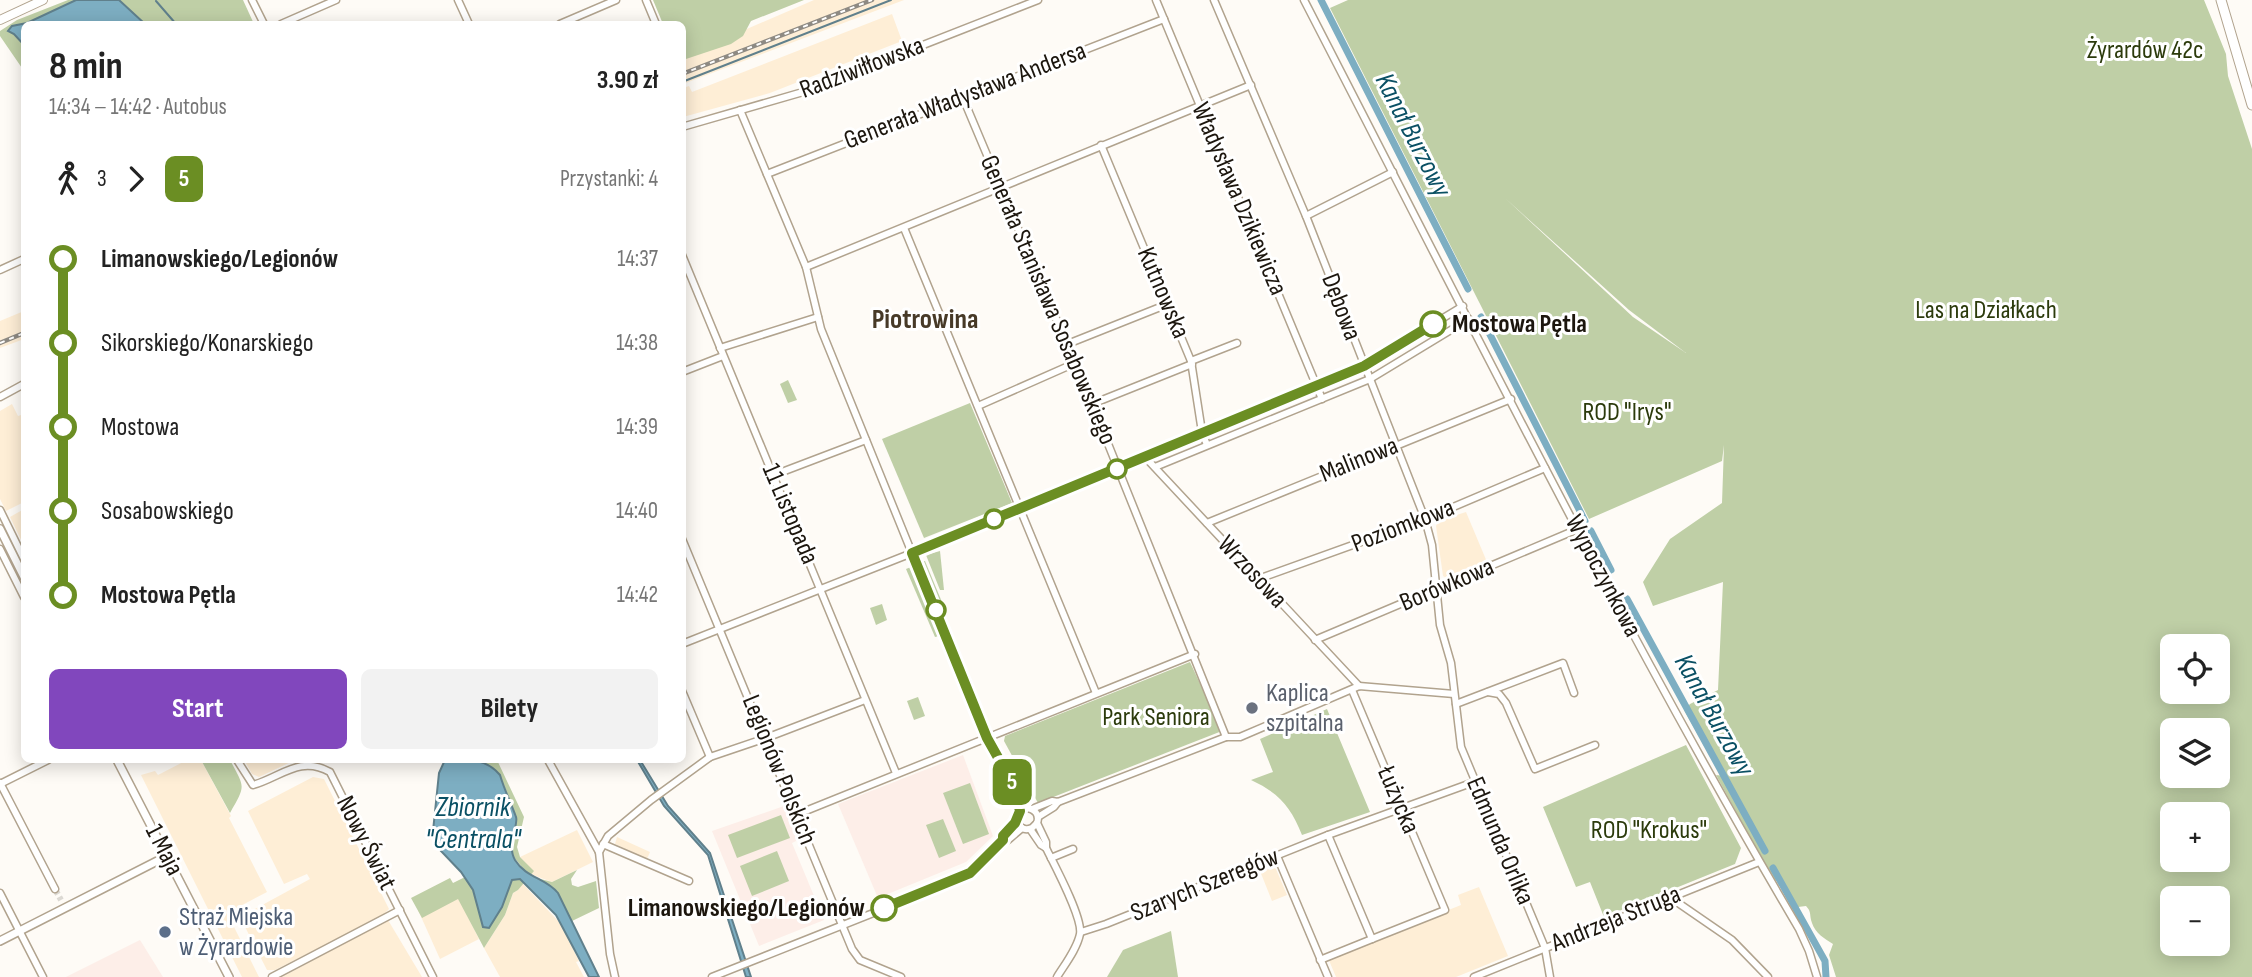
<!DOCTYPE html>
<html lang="pl">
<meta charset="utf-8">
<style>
body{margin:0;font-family:"Sofia Sans Condensed",sans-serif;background:#f2f2f2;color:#222;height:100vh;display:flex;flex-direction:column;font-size:26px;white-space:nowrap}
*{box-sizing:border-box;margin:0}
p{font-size:23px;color:#767676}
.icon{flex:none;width:38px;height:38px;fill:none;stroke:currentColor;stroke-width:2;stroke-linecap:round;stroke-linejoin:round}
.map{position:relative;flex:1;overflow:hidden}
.side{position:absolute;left:21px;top:21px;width:665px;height:742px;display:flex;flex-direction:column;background:#fff;border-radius:10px;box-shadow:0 4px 18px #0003}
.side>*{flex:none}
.badge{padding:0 14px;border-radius:10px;font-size:24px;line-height:46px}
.fabs{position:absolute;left:2160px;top:634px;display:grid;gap:14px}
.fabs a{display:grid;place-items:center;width:70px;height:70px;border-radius:10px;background:#fff;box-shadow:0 4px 18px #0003;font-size:35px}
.map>.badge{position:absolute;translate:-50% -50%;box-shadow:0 0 0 4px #fff}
.legs{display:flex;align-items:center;gap:10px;height:77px;padding:0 28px;font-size:23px}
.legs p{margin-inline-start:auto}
.overview{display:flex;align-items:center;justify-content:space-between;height:119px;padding:0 28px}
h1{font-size:38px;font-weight:700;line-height:52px}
.button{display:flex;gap:14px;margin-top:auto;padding:14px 28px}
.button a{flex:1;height:80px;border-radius:10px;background:#8147bd;color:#fff;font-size:28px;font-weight:700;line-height:80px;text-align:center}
.button a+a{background:#f2f2f2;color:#222}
ul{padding:0 28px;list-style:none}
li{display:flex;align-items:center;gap:24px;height:84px;font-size:26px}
li i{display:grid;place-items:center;width:10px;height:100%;margin:0 9px;background:currentColor}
li i::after{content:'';width:18px;height:18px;margin:-9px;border:5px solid;border-radius:50%;background:#fff}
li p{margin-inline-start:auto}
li:first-child i{background:linear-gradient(#0000 50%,currentColor 0)}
li:last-child i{background:linear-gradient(currentColor 50%,#0000 0)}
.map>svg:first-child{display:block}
.built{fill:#feeed6}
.education{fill:#fdeee8}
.green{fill:#bfcfa6;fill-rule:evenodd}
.water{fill:#7daec2;stroke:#60808c;stroke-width:2}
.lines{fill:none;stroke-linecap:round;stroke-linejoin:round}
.stream{stroke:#60808c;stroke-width:2}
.canal{stroke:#7daec2;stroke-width:7}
.minor-tunnel{stroke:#dcd9d3;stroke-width:6;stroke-dasharray:6 3;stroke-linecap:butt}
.minor-casing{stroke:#b1a38e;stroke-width:9}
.tertiary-casing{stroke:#b1a38e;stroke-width:10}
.secondary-casing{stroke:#b1a38e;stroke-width:10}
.primary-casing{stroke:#b1a38e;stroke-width:11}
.minor{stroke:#fff;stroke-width:6}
.tertiary{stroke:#fff;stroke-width:7}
.secondary{stroke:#fff;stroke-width:8}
.primary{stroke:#fff;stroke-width:9}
.rail-casing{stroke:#8e8a83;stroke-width:4.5}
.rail{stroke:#fff;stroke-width:2;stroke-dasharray:5;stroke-linecap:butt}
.line-1-casing{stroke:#fff;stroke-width:16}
.line-1{stroke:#6b8e23;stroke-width:10}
.stop-1-dot{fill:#fff;stroke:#6b8e23;stroke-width:3.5}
.worship-dot{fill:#6b7280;stroke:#fff;stroke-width:2.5}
.service-dot{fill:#5c6f8a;stroke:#fff;stroke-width:2.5}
.labels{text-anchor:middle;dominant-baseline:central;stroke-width:6;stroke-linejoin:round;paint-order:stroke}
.park-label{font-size:26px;fill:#2c3b0c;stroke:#fff}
.street-label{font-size:26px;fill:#1c160e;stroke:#fff}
.stop-label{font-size:26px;font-weight:bold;fill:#1c160e;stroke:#fff;text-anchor:start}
.worship-label{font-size:26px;fill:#5b616d;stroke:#fff;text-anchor:start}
.service-label{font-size:26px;fill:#4e5e75;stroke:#fff;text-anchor:start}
.water-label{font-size:28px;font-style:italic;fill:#0a5064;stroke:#fff}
.neighbourhood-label{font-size:28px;font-weight:bold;fill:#473a28;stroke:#fff}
</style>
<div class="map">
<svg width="2252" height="977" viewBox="0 0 2252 977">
<rect width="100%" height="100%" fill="#fefbf6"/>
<!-- built -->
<g class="built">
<polygon points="814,0 904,0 683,84 682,57"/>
<polygon points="892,14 902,41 770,93 683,117 683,88 689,86 692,92"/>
<polygon points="24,311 24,339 0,348 0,321"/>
<polygon points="12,404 18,416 24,414 24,502 6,511 0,499 0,411"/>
<polygon points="24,509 24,546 10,517"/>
<polygon points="1466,512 1487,562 1448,579 1443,576 1436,526 1438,521"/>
<polygon points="187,760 201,760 231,816 229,818 267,892 227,913 259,977 242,977 141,775 155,771 158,775"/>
<polygon points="244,760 295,760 259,777 252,774"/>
<polygon points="313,777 324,779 389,909 382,916 275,970 267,970 240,917 310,879 307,874 284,884 248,811"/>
<polygon points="577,830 593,862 552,882 530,874 533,871 520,857"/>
<polygon points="617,837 650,852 647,859 615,844"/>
<polygon points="1271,867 1276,869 1287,895 1272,901 1260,871"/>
<polygon points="522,883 561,924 579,961 576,962 584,977 500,977 484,948 505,915 513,893 518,890"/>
<polygon points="1479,887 1508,956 1456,977 1336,977 1328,958 1461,905 1458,895"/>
<polygon points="455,891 479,939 440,959 418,910"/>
<polygon points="388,920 422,977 282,977"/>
</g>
<!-- education -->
<g class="education">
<polygon points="963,755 993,836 966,862 878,898 838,804"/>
<polygon points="784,806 798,840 792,843 824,920 759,946 712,831"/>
<polygon points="140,940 163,977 66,977"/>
</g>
<!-- green -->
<g class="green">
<polygon points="68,0 243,0 254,24 24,24 24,71 0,36 0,31 17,20"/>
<polygon points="653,0 804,0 751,21 743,36 731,44 683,60 682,24 663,24"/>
<path d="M1348 0H2204L2226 54 2228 76 2252 149V977H1836L1829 955 1833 944C1825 939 1815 933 1812 923 1809 915 1812 912 1806 906L1798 907 1780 876 1774 882 1716 775 1725 776 1718 770 1684 710 1690 704 1718 690 1723 582 1653 606 1643 582 1670 539 1722 503 1724 445 1722 461 1589 519 1330 8ZM1505 198 1629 310 1686 353 1633 317ZM2172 646H2217V691H2172ZM2172 730H2217V775H2172ZM2172 814H2217V859H2172ZM2172 898H2217V943H2172Z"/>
<polygon points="788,380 797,400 788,403 780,384"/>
<polygon points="970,403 1012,503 924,538 882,439"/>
<polygon points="940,551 944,590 940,590 926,555"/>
<polygon points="925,561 944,607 938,604 920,562"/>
<polygon points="911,567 939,636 935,637 906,569"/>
<polygon points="882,604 887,620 876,625 870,608"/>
<polygon points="1190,662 1222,731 1038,803 1004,741 1005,736"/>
<polygon points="918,697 925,716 914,720 907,701"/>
<path d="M1327 709 1370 812 1302 835C1291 807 1279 793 1251 780L1273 772 1260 739Z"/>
<polygon points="1686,745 1741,848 1735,864 1604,917 1590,882 1576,887 1543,807"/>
<path d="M201 760H230C245 788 246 785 230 813Z"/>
<polygon points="477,760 497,760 524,817 517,847 520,857 534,871 518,890 513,893 505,915 484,948 458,899 422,918 411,898 450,878 453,883 465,877 476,894 487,928 502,907 512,880 526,872 513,856 511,840 517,819 500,775 495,770"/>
<polygon points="970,783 989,834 963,844 943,793"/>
<polygon points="781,815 790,838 737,858 728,835"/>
<polygon points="943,819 956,851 939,858 926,825"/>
<polygon points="777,851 789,881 752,896 740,866"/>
<polygon points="577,870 571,879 572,885 578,887 596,881 599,908 572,921 558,893 533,877 552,882"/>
<polygon points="1171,931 1178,977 1107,977 1123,950"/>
</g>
<!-- water -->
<g class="water">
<polygon points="76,0 119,0 145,24 24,24 24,45 14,34 8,31 12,26 27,23"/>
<path d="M447 760C467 759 486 758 500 775 504 789 511 803 516 817 519 824 506 845 515 860 526 878 546 878 558 893L599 977H589L556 915 520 879 512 880 502 907 489 928 483 927 473 890 461 872 440 850 433 831 439 773 444 762Z"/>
<polygon points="637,760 640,760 668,806 710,853 751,977 746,977 708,855 664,806"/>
</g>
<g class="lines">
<!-- stream -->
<g class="stream">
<polyline points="156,1 176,24"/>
<polyline points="682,82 891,0"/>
</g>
<!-- canal -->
<g class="canal">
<polyline points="1321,0 1468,289"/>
<polyline points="1481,317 1585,521"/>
<polyline points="1591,531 1611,570"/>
<polyline points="1627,599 1765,851"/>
<polyline points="1773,868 1825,961 1826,977"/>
</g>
<!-- minor-tunnel -->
<polyline class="minor-tunnel" points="55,889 61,900"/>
<defs>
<g id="minor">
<polyline points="252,0 264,24"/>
<polyline points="458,0 469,24"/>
<polyline points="646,0 656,24"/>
<polyline points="1156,0 1322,399"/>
<polyline points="1214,0 1306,216 1425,519 1432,545 1440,625 1451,663 1461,747 1545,948 1550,977"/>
<path d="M1304 0C1465 312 1621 627 1799 929L1809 951 1817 977"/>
<polyline points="281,24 336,0"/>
<polyline points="560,24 616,0"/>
<polyline points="963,98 1092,404 1226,737"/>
<polyline points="740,110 806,267 821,329 987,738 1014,786 1019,789 1029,808"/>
<polyline points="682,127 803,92 1038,0"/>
<polyline points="1101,145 1191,361 1202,432 1207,445"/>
<polyline points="767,174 1164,19"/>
<polyline points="1306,216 1393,172"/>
<polyline points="904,228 1096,693"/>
<polyline points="682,255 896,773"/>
<polyline points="806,267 1251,85"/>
<polyline points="0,270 24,259"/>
<polyline points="1065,345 1168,304"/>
<polyline points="720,348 818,317"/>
<polyline points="1191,361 1237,343"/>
<polyline points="682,372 723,356"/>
<polyline points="0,397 24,384"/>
<polyline points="1092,404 1192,364"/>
<polyline points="978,406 1073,364"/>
<polyline points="1145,457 1359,686"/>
<polyline points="1155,467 1370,379 1469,319"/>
<polyline points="774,475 866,440"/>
<polyline points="0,510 24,559"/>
<polyline points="1207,523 1511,399"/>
<polyline points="682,539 852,949 860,960 901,977"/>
<polyline points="0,549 24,597"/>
<polyline points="1258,579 1425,519 1545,468"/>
<polyline points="1315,640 1578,529"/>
<polyline points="682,644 912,553 1364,366 1463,306"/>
<polyline points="1352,690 1445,910 1372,939"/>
<polyline points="682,691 710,757"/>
<polyline points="1488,692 1499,694 1506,703 1535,769 1595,745"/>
<polyline points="1456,704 1563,663 1574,693"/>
<path d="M237 760 253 785C281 777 300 755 330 772L433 977"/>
<polyline points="548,760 599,852"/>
<polyline points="0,783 55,889"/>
<polyline points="0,784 48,760"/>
<polyline points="1014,786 1020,811"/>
<polyline points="1032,809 1052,801 1058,802 1226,737 1240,737 1359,686 1454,694"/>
<polyline points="798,814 1195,654"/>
<polyline points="1038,817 1054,807 1058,802"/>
<path d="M1017 820C1019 828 1024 831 1032 828L1037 823C1040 815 1035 809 1027 808L1020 811"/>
<path d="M1037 823 1046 842V848C1054 864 1083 918 1080 934 1077 949 1065 964 1057 977"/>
<polyline points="1030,829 1041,845 1046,848"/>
<polyline points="1003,840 1003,836 1017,819"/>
<polyline points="603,844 689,881"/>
<polyline points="1277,856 1328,977"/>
<polyline points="1051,858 1073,849"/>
<polyline points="0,893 43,977"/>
<polyline points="1671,898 1732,940 1768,977"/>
<polyline points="1081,932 1106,924 1328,835 1474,782"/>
<polyline points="1320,960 1372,939 1328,835"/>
<polyline points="272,977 400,910"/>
<polyline points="615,977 610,954 599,852 608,836 651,800 710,757 766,738 865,700"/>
<polyline points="712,977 959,879 970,873 1003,840 1008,840 1022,828"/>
<polyline points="1474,977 1759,862"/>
</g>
<g id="tertiary">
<polyline points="0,529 24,577"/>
<polyline points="117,760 229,977"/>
<polyline points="0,941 167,856"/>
</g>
<polyline id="secondary" points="0,20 43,0"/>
<polyline id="primary" points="2221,0 2252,105"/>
</defs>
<!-- minor casing -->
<use href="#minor" class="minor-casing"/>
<!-- tertiary casing -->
<use href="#tertiary" class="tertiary-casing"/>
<!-- secondary casing -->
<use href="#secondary" class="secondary-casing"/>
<!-- primary casing -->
<use href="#primary" class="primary-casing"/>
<!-- minor -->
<use href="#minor" class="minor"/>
<!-- tertiary -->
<use href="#tertiary" class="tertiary"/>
<!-- secondary -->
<use href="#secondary" class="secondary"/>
<!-- primary -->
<use href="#primary" class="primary"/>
<defs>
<g id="rail">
<polyline points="682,74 872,0"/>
<polyline points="0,343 24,333"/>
</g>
</defs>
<!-- rail casing -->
<use href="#rail" class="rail-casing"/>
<!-- rail -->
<use href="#rail" class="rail"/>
</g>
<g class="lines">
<defs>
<polyline id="line-1" points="884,908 970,873 1003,840 1003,836 1015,823 1020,811 1014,786 987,738 912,553 1364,366 1433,324"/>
</defs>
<!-- line-1 casing -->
<use href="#line-1" class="line-1-casing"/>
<!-- line-1 -->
<use href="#line-1" class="line-1"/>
</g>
<!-- markers -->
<g class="stop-1-dot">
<circle cx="1433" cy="324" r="12"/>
<circle cx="1117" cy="469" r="9"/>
<circle cx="994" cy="519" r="9"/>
<circle cx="936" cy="610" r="9"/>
<circle cx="884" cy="908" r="12"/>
</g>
<circle class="worship-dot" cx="1252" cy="708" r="7"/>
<circle class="service-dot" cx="165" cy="932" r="7"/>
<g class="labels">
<!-- park labels -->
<g class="park-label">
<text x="2145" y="50">Żyrardów 42c</text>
<text x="1986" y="310">Las na Działkach</text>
<text x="1627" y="412">ROD "Irys"</text>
<text x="1156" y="717">Park Seniora</text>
<text x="1649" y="830">ROD "Krokus"</text>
</g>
<!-- street labels -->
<g class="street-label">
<text transform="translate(862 68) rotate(-21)">Radziwiłłowska</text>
<text transform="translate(965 96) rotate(-21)">Generała Władysława Andersa</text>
<text transform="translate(1239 199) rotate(67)">Władysława Dzikiewicza</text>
<text transform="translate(1163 293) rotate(67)">Kutnowska</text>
<text transform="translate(1048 300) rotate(67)">Generała Stanisława Sosabowskiego</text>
<text transform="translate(1341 307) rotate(69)">Dębowa</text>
<text transform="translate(1359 460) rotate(-22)">Malinowa</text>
<text transform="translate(790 514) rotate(67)">11 Listopada</text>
<text transform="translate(1403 526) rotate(-21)">Poziomkowa</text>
<text transform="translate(1252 572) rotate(47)">Wrzosowa</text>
<text transform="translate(1603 576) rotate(62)">Wypoczynkowa</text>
<text transform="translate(1447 585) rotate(-23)">Borówkowa</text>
<text transform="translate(779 770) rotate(68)">Legionów Polskich</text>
<text transform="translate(1398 800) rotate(67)">Łużycka</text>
<text transform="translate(1500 841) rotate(67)">Edmunda Orlika</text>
<text transform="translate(366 843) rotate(63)">Nowy Świat</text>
<text transform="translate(164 850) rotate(63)">1 Maja</text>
<text transform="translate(1205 885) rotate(-22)">Szarych Szeregów</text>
<text transform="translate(1616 919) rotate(-22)">Andrzeja Struga</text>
</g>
<!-- stop labels -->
<g class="stop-label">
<text x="1452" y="324">Mostowa Pętla</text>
<text x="865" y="908" text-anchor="end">Limanowskiego/Legionów</text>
</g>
<!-- worship labels -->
<g class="worship-label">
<text x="1266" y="693">Kaplica<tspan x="1266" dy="30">szpitalna</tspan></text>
</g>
<!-- service labels -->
<g class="service-label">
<text x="179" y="917">Straż Miejska<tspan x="179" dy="30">w Żyrardowie</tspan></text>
</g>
<!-- water labels -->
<g class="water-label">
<text transform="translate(1413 135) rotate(63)">Kanał Burzowy</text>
<text transform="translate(1714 715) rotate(61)">Kanał Burzowy</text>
<text x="473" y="807">Zbiornik<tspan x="473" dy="32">"Centrala"</tspan></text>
</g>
<!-- neighbourhood labels -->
<g class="neighbourhood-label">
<text x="925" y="319">Piotrowina</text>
</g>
</g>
</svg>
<div class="fabs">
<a><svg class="icon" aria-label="locate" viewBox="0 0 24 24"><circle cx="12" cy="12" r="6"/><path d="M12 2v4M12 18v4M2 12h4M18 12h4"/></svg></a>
<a><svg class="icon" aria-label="layers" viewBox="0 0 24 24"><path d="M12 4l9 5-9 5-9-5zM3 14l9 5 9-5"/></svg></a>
<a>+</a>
<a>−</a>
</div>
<b class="badge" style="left:1012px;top:782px;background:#6b8e23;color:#fff">5</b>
<section class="side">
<div class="overview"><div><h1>8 min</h1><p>14:34 – 14:42 · Autobus</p></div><b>3.90 zł</b></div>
<div class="legs"><svg class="icon" aria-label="walk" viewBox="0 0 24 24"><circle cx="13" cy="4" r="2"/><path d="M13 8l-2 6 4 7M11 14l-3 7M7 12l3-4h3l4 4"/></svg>3<svg class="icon" aria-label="forward" viewBox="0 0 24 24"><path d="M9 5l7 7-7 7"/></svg><b class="badge" style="background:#6b8e23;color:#fff">5</b><p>Przystanki: 4</p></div>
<ul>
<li><i style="color:#6b8e23"></i><b>Limanowskiego/Legionów</b><p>14:37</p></li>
<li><i style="color:#6b8e23"></i><span>Sikorskiego/Konarskiego</span><p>14:38</p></li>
<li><i style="color:#6b8e23"></i><span>Mostowa</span><p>14:39</p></li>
<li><i style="color:#6b8e23"></i><span>Sosabowskiego</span><p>14:40</p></li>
<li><i style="color:#6b8e23"></i><b>Mostowa Pętla</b><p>14:42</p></li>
</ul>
<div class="button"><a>Start</a><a>Bilety</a></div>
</section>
</div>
